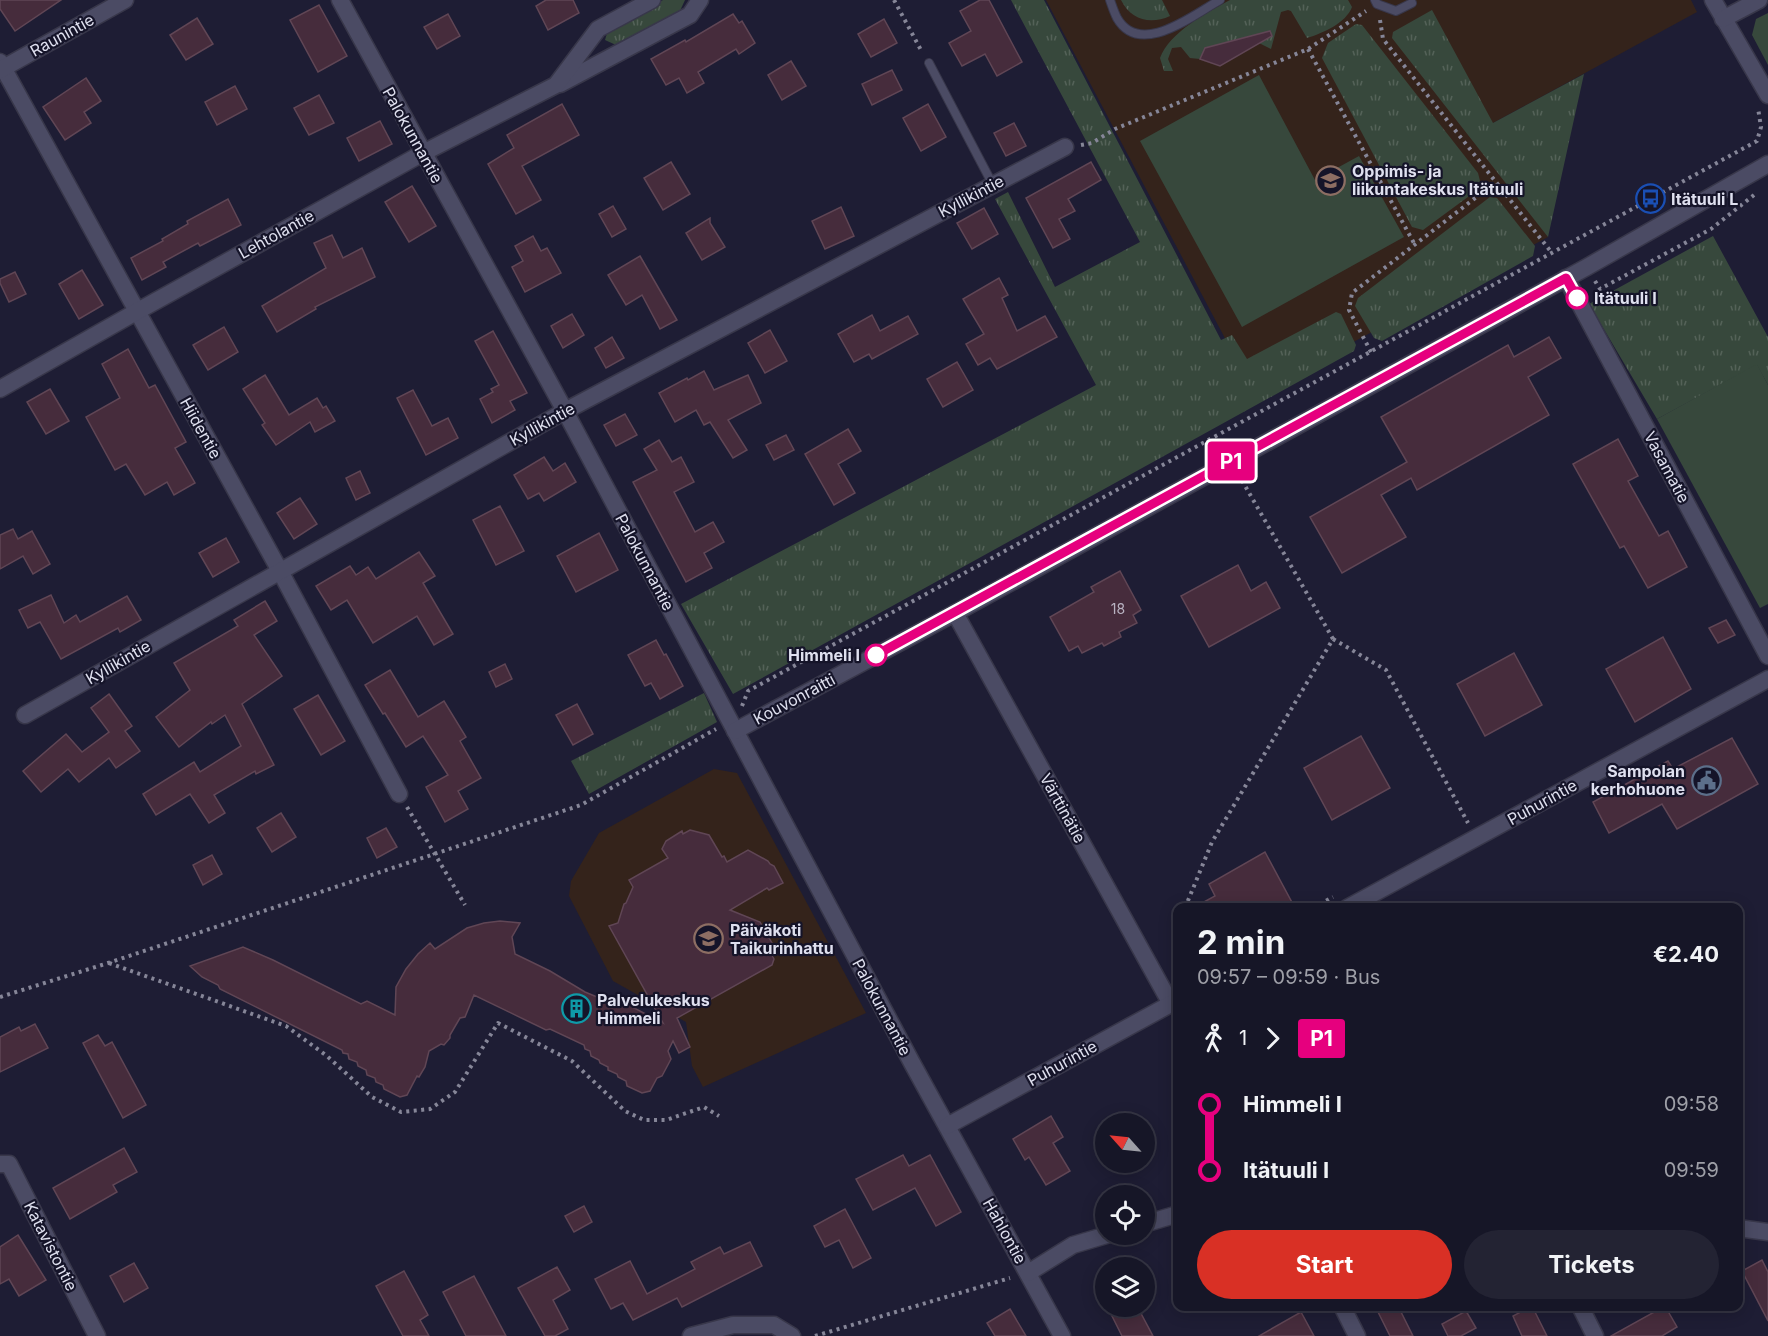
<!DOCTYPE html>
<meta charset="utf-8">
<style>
body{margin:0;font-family:Inter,sans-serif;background:#232333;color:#f1f3f6;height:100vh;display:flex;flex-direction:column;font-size:22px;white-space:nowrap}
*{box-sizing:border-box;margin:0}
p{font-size:20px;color:#9e9fa7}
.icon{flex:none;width:33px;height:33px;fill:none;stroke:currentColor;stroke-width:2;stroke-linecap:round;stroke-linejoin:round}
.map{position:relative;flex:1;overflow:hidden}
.panel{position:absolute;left:1173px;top:903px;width:570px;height:408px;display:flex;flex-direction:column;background:#161627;border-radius:12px;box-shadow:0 3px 15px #0003,0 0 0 2px #353544}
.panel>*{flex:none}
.badge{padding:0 12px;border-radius:4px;font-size:21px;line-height:39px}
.needle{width:39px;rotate:297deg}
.tools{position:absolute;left:1095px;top:1113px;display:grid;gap:12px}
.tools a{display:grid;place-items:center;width:60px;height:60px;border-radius:50%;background:#161627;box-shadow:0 3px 15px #0003,0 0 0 2px #353544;font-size:30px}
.map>.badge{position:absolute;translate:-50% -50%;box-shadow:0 0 0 3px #fff}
.legs{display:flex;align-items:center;gap:9px;height:66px;padding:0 24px;font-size:20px}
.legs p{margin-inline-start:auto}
.summary{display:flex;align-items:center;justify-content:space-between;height:102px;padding:0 24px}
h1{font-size:33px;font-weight:700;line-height:45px}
.cta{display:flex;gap:12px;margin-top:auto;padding:12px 24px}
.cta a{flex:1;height:69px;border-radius:36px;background:#d93025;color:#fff;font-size:24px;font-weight:700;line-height:69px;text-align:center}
.cta a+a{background:#232333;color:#f1f3f6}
ul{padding:0 24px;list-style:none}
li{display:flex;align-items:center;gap:21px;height:66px;font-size:22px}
li i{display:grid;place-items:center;width:9px;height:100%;margin:0 8px;background:currentColor}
li i::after{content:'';width:15px;height:15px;margin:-8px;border:4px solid;border-radius:50%;background:#161627}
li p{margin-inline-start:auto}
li:first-child i{background:linear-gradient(#0000 50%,currentColor 0)}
li:last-child i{background:linear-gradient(currentColor 50%,#0000 0)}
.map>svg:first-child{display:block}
.education{fill:#34231b}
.grass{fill:url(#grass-tufts)}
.park{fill:#37483c}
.building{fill:#462c3c;stroke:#604655;stroke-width:1.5}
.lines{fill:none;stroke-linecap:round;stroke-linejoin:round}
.service-casing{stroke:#38374a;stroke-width:10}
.minor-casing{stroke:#38374a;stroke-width:19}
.path{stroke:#868698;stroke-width:4;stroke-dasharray:3 4.5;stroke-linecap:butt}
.service{stroke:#4b4b64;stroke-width:8}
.minor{stroke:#4b4b64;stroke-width:16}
.line-1-casing{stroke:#fff;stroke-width:14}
.line-1{stroke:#e6007e;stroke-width:9}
.stop-1-dot{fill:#fff;stroke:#e6007e;stroke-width:3}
.labels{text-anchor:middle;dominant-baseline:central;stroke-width:4.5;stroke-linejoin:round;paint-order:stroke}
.number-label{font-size:14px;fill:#b9b3c2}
.street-label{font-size:16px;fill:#dfe0ef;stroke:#151429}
.poi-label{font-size:16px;font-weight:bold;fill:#dfe0ef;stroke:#151429;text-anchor:start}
.stop-label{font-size:16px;font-weight:bold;fill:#dfe0ef;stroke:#151429;text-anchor:start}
</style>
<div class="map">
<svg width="1768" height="1336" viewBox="0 0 1768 1336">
<defs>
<pattern id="grass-tufts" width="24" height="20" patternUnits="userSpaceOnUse" patternTransform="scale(1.5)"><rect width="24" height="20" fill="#37483c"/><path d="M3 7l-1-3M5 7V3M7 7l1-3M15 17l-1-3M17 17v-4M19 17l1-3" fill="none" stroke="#546258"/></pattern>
</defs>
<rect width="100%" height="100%" fill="#1e1d34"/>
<!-- education -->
<g class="education">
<polygon points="1046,0 1691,0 1697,12 1493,123 1548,237 1255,395"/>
<polygon points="714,769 737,773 866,1013 703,1087 692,1066 686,1022 613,981 569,896 571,881 599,833"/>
</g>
<!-- grass -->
<g class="grass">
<polygon points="663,0 685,0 679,13 616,45 605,40 608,30"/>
<polygon points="1011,0 1044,0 1221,340 1232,335 1247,359 1336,312 1341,314 1356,345 1354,351 733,694 681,604 1096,385 995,199 1008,192 1055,287 1140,242"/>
<path d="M1121 0H1162L1170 16C1150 25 1131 20 1121 0Z"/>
<path d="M1230 0H1348L1352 7C1346 23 1323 33 1307 38L1291 11 1288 10 1281 12 1271 49 1247 37 1205 48 1200 59 1190 58 1181 47 1172 48 1168 59 1173 71H1164L1160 58C1170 32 1206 13 1230 0Z"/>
<polygon points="1432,10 1493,123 1584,74 1548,237 1392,38 1393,32"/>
<polygon points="1356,24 1362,25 1478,173 1480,181 1476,191 1423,230 1412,227 1322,58 1328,43"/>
<polygon points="1490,197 1497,198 1535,246 1533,256 1382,341 1374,338 1355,306 1358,298"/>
<polygon points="1713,236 1768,337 1768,385 1757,365 1657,419 1589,304"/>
<polygon points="704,693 717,722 589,794 571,761"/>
</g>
<!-- park -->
<g class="park">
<polygon points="1768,13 1768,65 1752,35 1756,19"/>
<polygon points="1259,75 1315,180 1359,156 1404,237 1242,327 1140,141"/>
<polygon points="1757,364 1768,385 1768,604 1760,608 1657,419"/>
</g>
<!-- building -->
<g class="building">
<polygon points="0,0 61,0 15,31 0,9"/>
<polygon points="546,0 573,0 579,13 548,30 536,6"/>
<polygon points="980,0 989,0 1022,62 997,76 985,54 962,66 949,43 971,31 960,11"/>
<polygon points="319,5 347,56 318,72 290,20"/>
<polygon points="448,14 460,36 437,49 424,27"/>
<polygon points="733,14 739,23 742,21 755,43 739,54 736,49 698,72 704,83 687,93 679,78 666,85 651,59 685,40 686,42"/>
<polygon points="197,18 213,44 186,60 170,35"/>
<polygon points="884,19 897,43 871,57 858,34"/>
<polygon points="1270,31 1272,36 1220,66 1200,59 1205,48"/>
<polygon points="791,61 806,86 782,100 768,75"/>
<polygon points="892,70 902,90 872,105 862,84"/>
<polygon points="86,78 101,101 84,112 91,123 65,140 43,107"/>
<polygon points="235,86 247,109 217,125 205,102"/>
<polygon points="319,95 334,123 309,135 294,108"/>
<polygon points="562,104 579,135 522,166 541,200 516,214 488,164 514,148 507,135"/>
<polygon points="928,104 946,137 921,151 903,118"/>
<polygon points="380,121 392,144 359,161 347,138"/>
<polygon points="1014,123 1026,146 1006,156 994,133"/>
<polygon points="671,162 690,194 663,210 644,178"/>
<polygon points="1091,162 1101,180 1068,199 1075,211 1059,219 1070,239 1053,248 1026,198"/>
<polygon points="412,186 436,226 409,242 385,202"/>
<polygon points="228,199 241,225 200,246 198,243 163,262 166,267 142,280 131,258 163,241 162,239 188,224 187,221"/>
<polygon points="613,206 626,229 612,237 599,214"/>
<polygon points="841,207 854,236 825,249 812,221"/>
<polygon points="984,208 998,234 972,249 957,223"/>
<polygon points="710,218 710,223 725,247 702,260 686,233"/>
<polygon points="332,235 343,258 362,248 375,277 315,307 316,309 277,332 262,306 326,268 314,243"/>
<polygon points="533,236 541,251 547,248 561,273 525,292 512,267 523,261 515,246"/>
<polygon points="640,256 677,320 660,329 642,295 626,305 608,275"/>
<polygon points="82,270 103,305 79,319 59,284"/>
<polygon points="15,272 26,294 9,302 0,283 0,279"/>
<polygon points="999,278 1008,295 1002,298 1017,331 1045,316 1057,337 997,369 990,358 978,365 966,344 984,334 963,299"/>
<polygon points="572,314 584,335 563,348 551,326"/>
<polygon points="872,315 880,331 908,316 918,334 872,359 869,354 854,362 838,334"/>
<polygon points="224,327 238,352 208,370 193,345"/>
<polygon points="770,330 787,361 765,373 748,343"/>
<polygon points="493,331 527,393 510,401 515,410 492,423 480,399 493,392 491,389 499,385 475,341"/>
<polygon points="612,337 624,358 606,368 595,348"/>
<polygon points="1549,337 1561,358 1528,377 1549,415 1417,490 1411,478 1381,495 1406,537 1342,573 1310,517 1407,462 1381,417 1508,345 1514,357"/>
<polygon points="128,349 149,388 155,385 186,442 175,448 195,483 174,495 167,482 145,495 126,464 115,470 86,417 120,398 102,364"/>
<polygon points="957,362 973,390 943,407 927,379"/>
<polygon points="704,371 714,390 748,375 761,403 728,420 747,450 733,458 710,422 704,425 696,410 675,422 659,393 687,378 688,380"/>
<polygon points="265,375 289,415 317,398 323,408 326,406 335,421 315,432 310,422 276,445 262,425 265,423 243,389"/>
<polygon points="50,389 69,421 46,434 27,402"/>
<polygon points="413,390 432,426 448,418 458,438 426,455 397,398"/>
<polygon points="625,414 637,435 616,446 604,425"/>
<polygon points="848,429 861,451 838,464 855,493 834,505 805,454"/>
<polygon points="786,435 794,450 774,460 766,445"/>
<polygon points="1618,439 1638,476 1628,481 1659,536 1668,531 1687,567 1648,588 1624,546 1620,548 1573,464"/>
<polygon points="659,440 672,462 681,457 694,482 674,492 695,532 713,522 724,542 704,553 712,568 686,582 633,482 657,470 644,449"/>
<polygon points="544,457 553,471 565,463 576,482 544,501 539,493 528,499 514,475"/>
<polygon points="360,471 370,493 356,500 346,478"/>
<polygon points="300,498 317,524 294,539 277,513"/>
<polygon points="500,506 524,551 496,565 473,520"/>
<polygon points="13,529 18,539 32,531 50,564 33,574 23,556 0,569 0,535"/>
<polygon points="599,533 618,570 576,592 557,556"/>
<polygon points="226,538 239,562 213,577 199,553"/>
<polygon points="419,552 435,576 423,583 453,634 434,645 417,616 373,643 347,600 331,610 316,586 350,566 356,575 368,567 376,579"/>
<polygon points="1238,565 1251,591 1266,582 1280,608 1209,647 1181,596"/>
<polygon points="1120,571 1141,610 1133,615 1137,623 1119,632 1121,637 1104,646 1102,643 1082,653 1078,646 1069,651 1050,617 1094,592 1091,587"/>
<polygon points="51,595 64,623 76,615 80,622 127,596 141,620 120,632 118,628 61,659 40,622 28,628 19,610"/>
<polygon points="265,601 277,621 254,635 282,676 242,704 274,765 256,774 255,771 214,795 225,813 209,823 190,794 156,815 143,794 194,762 200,772 241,746 225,715 212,724 211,722 179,747 156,717 190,690 174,663 238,626 234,620"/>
<polygon points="1726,620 1735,635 1718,643 1709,628"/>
<polygon points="1663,637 1691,689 1635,722 1606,669"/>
<polygon points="656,640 664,655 666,654 683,686 660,699 651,683 645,686 628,655"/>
<polygon points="1514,653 1542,705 1485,736 1457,684"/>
<polygon points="505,664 512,679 496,687 489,672"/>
<polygon points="390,670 418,717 444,701 466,737 460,741 481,778 458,791 468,809 445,822 426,787 448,775 423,736 406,747 385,713 383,714 365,685"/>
<polygon points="109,694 132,726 125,731 140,751 116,768 109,758 79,782 68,769 41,792 23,771 66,734 82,752 109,732 91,708"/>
<polygon points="318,695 345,741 321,755 294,709"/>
<polygon points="577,704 593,734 573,745 556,715"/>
<polygon points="1361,736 1390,788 1332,820 1304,768"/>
<polygon points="1732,738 1758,784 1677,829 1662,804 1609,833 1593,802 1668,761 1673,769"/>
<polygon points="281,813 296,837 272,852 257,828"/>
<polygon points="386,828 397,847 377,858 367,838"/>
<polygon points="690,830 709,835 722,857 724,856 727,862 748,850 768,861 770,864 774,866 783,883 769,890 767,888 730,910 760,922 772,943 770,952 774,959 772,965 677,1018 690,1047 679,1053 673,1041 668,1051 671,1059 662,1076 657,1078 650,1091 642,1093 627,1086 626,1081 618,1077 617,1074 608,1070 608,1067 600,1063 599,1060 591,1056 590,1051 585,1049 584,1045 550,1029 546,1030 474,995 465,1017 460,1018 450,1035 450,1038 444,1045 441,1044 429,1051 425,1067 419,1077 417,1076 407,1095 400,1097 384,1089 383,1085 376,1082 375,1078 367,1075 366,1070 358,1066 357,1062 349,1059 348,1054 343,1053 342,1050 220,989 218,985 202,977 190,966 243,947 273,960 361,1004 367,1001 395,1015 396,987 406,969 418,954 430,943 435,949 467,928 484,923 500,921 520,923 512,937 515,954 550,971 585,992 609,1002 617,999 663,1023 609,926 618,923 624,904 626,903 633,887 629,880 668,858 662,849 666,841 682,831 683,834"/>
<polygon points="1265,852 1295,908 1193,908 1215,896 1209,884"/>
<polygon points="212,855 222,874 203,885 193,865"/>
<polygon points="35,1024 48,1048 0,1072 0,1037 19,1027 21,1031"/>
<polygon points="98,1035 105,1046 112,1042 146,1105 123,1118 83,1043"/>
<polygon points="1051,1116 1063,1137 1053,1143 1070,1171 1046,1185 1029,1157 1025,1160 1013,1139"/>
<polygon points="124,1148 137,1172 113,1185 117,1192 70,1219 53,1188"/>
<polygon points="903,1155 909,1166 930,1155 961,1212 936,1226 915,1188 873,1210 856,1179"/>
<polygon points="584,1206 592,1222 574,1232 565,1216"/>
<polygon points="845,1209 871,1258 853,1268 839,1240 825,1247 814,1226"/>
<polygon points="18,1235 46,1280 19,1296 9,1279 0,1284 0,1247"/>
<polygon points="750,1242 762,1266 682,1307 677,1298 633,1320 623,1303 611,1309 595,1279 630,1261 647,1294 695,1269 691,1262 720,1247 724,1254"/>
<polygon points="1762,1260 1768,1272 1768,1321 1742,1271"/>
<polygon points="134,1263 148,1288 124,1302 110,1276"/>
<polygon points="557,1267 570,1290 553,1300 568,1329 555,1336 545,1336 518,1288"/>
<polygon points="404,1271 428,1315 420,1320 429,1336 403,1336 376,1286"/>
<polygon points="474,1276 506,1336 466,1336 443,1292"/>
<polygon points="1107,1306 1137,1306 1153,1336 1122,1336"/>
<polygon points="1375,1306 1398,1306 1413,1336 1390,1336"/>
<polygon points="1532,1306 1547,1336 1522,1336 1513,1316"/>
<polygon points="1665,1306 1677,1327 1662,1336 1611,1336"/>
<polygon points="1010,1309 1026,1336 995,1336 987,1323"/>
<polygon points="1466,1311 1476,1328 1461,1336 1448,1336 1442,1324"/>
<polygon points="1301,1312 1314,1336 1259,1336"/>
</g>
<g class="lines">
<defs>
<g id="service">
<path d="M1110 0C1112 6 1114 12 1117 18 1140 58 1193 15 1220 0"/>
<polyline points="1375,0 1377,4 1396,11 1412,3"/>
<polyline points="929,63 993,185"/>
</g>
<g id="minor">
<polyline points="340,0 565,411 912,1063 1062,1336"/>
<polyline points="1713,0 1768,95"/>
<polyline points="1723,19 1759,0"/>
<polyline points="0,62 280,571 399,794"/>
<polyline points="0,70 125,0"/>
<polyline points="560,84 690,15 700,0"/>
<polyline points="1566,278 1768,656"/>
<polyline points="0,389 136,312 423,153 556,85 598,29 652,0"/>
<polyline points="955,613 1171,1004"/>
<polyline points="25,715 565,411 1065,147"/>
<polyline points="735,731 955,613 1587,267 1768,164"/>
<polyline points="1347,908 1768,679"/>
<polyline points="947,1126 1178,1000"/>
<polyline points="0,1164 9,1164 97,1336"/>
<polyline points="1144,1224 1178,1214"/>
<polyline points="1738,1228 1768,1232"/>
<polyline points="1028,1273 1073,1245 1110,1234"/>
<polyline points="1342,1306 1357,1336"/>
<polyline points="1580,1306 1595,1336"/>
<polyline points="691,1336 733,1325 774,1325 792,1336"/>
</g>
</defs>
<!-- service casing -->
<use href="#service" class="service-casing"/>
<!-- minor casing -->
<use href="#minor" class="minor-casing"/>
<!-- path -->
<g class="path">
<polyline points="894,0 922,52"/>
<polyline points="1380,20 1383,39 1552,253"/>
<polyline points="1308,49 1415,245"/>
<polyline points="1081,145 1092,143 1115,129 1308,49 1366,11"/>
<polyline points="1595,281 1600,289 1711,229 1754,195"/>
<polyline points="1371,352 1349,310 1352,293 1496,182"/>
<polyline points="1333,639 1386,670 1468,823"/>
<polyline points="742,706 748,691 1757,141 1761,127 1758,108"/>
<polyline points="407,807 465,905"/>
<polyline points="1185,908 1212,842 1333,639 1240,477"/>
<polyline points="1313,908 1333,897"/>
<polyline points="109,963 286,1026 327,1056 372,1097 401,1112 430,1109 455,1092 498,1023 572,1061 625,1111 644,1120 666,1120 704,1107 719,1116"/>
<polyline points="0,997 108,963 581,805 716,729"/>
<polyline points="815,1336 1010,1278"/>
</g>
<!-- service -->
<use href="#service" class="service"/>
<!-- minor -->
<use href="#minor" class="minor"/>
</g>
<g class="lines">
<defs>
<polyline id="line-1" points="876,655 1566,278 1577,298"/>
</defs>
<!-- line-1 casing -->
<use href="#line-1" class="line-1-casing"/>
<!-- line-1 -->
<use href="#line-1" class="line-1"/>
</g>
<!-- icons -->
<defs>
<symbol id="school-ring" viewBox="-11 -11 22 22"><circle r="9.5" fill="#151429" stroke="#8d6e63" stroke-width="1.5"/><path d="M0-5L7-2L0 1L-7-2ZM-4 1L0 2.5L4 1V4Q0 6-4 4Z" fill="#8d6e63"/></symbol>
<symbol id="bus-ring" viewBox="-11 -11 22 22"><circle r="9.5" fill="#151429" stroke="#1a4fb4" stroke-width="1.5"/><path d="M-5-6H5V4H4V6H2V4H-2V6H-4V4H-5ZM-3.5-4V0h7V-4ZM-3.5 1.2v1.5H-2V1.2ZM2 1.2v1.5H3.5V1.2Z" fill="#1a4fb4"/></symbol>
<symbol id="civic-ring" viewBox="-11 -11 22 22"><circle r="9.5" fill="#151429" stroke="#5c6f8a" stroke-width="1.5"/><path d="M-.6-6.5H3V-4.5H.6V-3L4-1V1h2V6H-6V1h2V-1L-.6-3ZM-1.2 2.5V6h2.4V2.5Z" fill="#5c6f8a"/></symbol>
<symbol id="building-ring" viewBox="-11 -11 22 22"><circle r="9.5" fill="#151429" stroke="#0f9aa8" stroke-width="1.5"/><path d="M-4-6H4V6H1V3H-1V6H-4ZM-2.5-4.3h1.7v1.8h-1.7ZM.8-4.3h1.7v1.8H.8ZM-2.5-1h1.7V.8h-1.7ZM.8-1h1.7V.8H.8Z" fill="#0f9aa8"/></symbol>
</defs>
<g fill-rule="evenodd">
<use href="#school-ring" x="1314" y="164" width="33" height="33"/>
<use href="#bus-ring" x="1634" y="182" width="33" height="33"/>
<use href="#civic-ring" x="1690" y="764" width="33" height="33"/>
<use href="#school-ring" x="692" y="922" width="33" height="33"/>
<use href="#building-ring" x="560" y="992" width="33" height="33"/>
</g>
<!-- markers -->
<g class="stop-1-dot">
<circle cx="1577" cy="298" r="10"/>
<circle cx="876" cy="655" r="10"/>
</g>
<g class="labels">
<!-- number labels -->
<g class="number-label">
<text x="1118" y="608">18</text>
</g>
<!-- street labels -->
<g class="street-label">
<text transform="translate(62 35) rotate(-29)">Raunintie</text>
<text transform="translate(413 135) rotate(61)">Palokunnantie</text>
<text transform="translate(971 196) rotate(-28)">Kyllikintie</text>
<text transform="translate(276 234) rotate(-29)">Lehtolantie</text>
<text transform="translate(542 424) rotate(-29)">Kyllikintie</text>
<text transform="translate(201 428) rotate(61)">Hiidentie</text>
<text transform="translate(1667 467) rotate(62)">Vasamatie</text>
<text transform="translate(645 562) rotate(62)">Palokunnantie</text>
<text transform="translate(118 662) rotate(-30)">Kyllikintie</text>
<text transform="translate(794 699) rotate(-28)">Kouvonraitti</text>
<text transform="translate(1542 802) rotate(-29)">Puhurintie</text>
<text transform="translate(1063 808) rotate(61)">Värttinätie</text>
<text transform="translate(882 1007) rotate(62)">Palokunnantie</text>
<text transform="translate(1062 1063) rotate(-29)">Puhurintie</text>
<text transform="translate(1005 1231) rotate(61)">Hahlontie</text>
<text transform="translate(51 1246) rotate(63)">Katavistontie</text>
</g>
<!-- poi labels -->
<g class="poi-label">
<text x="1352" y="171">Oppimis- ja<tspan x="1352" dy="18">liikuntakeskus Itätuuli</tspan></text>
<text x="1671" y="199">Itätuuli L</text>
<text x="1685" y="771" text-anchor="end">Sampolan<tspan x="1685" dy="18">kerhohuone</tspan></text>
<text x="730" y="930">Päiväkoti<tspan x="730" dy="18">Taikurinhattu</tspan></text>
<text x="597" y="1000">Palvelukeskus<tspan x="597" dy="18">Himmeli</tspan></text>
</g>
<!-- stop labels -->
<g class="stop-label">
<text x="1594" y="298">Itätuuli I</text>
<text x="860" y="655" text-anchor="end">Himmeli I</text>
</g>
</g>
</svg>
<div class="tools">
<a><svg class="needle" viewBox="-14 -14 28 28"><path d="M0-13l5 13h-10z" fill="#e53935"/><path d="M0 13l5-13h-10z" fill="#9e9fa7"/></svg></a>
<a><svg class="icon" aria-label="locate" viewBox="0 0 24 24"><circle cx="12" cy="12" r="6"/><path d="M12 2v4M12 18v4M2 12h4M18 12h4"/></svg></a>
<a><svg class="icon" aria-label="layers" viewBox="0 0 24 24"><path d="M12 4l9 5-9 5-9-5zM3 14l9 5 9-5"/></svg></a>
</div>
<b class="badge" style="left:1231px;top:461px;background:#e6007e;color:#fff">P1</b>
<section class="panel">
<div class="summary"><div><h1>2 min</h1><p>09:57 – 09:59 · Bus</p></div><b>€2.40</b></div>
<div class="legs"><svg class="icon" aria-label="walk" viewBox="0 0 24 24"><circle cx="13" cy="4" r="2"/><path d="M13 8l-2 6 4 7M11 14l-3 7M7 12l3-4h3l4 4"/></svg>1<svg class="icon" aria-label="forward" viewBox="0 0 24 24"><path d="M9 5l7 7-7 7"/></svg><b class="badge" style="background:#e6007e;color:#fff">P1</b></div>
<ul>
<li><i style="color:#e6007e"></i><b>Himmeli I</b><p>09:58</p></li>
<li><i style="color:#e6007e"></i><b>Itätuuli I</b><p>09:59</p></li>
</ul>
<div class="cta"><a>Start</a><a>Tickets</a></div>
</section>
</div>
